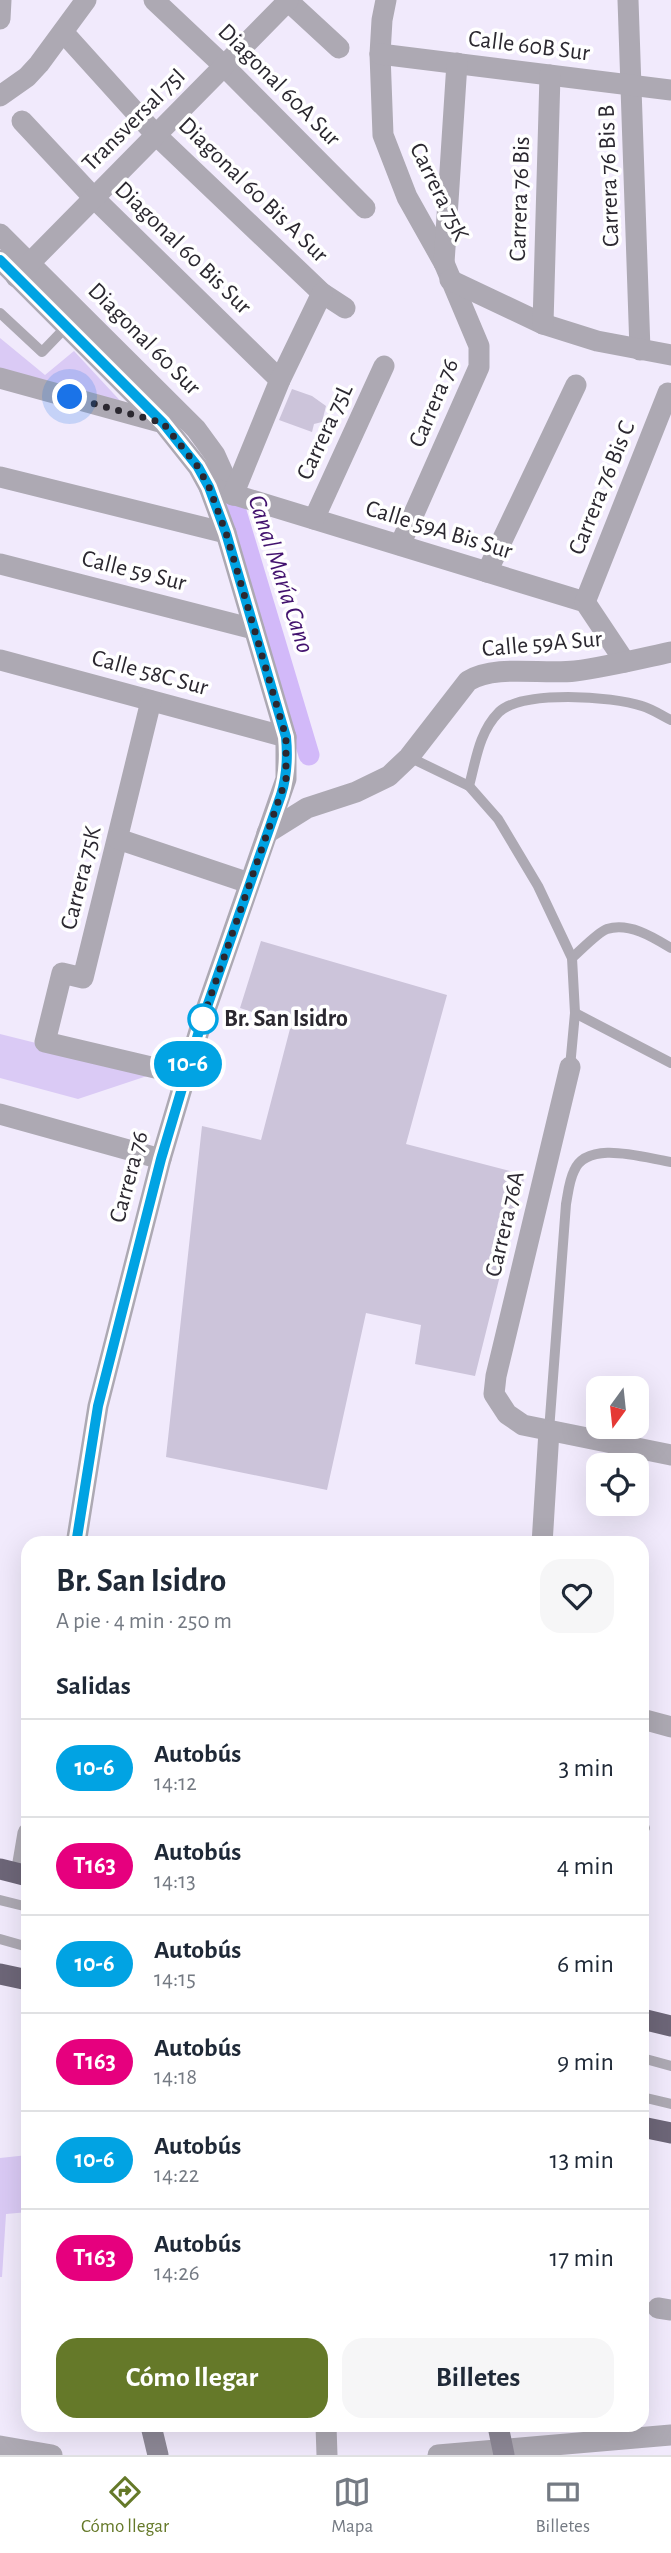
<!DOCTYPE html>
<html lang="es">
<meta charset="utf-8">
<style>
body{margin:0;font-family:"Alegreya Sans",sans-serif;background:#f6f6f7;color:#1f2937;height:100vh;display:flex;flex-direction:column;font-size:26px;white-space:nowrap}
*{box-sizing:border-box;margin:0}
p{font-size:23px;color:#747a83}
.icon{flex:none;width:38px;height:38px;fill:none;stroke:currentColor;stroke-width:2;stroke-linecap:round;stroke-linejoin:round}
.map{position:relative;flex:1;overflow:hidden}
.details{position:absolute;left:21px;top:1536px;width:628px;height:896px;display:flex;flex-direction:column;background:#fff;border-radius:21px;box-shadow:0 7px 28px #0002}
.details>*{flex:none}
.badge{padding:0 14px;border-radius:23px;font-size:24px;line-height:46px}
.needle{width:46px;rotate:195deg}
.buttons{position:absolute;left:586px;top:1376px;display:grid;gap:14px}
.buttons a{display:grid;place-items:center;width:63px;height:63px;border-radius:14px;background:#fff;box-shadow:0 7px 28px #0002;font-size:35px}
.you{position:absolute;width:35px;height:35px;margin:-18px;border:5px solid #fff;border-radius:50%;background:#1a73e8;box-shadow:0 0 0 10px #1a73e833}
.map>.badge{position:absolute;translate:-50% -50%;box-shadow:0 0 0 4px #fff}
h2{padding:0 35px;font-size:26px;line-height:63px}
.round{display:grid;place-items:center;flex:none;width:74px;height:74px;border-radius:21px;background:#f6f6f7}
.head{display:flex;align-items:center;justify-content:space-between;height:119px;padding:0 35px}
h1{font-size:33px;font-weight:700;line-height:52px}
.button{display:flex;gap:14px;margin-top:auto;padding:14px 35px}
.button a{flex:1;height:80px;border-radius:21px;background:#657929;color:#fff;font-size:28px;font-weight:700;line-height:80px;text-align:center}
.button a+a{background:#f6f6f7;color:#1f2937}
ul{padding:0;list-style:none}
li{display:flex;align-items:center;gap:21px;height:98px;padding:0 35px;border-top:2px solid #e0e1e3}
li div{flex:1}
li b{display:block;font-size:26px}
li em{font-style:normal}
li .badge{min-width:77px;font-weight:700;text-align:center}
.dock{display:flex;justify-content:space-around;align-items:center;height:98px;border-top:2px solid #e0e1e3;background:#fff;font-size:19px;color:#747a83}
.dock a{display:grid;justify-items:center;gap:4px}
.dock .selected{color:#657929}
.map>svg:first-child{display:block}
.green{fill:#dacaf5}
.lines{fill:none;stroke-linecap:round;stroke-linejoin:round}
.canal{stroke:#d2b9f9;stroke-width:21}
.building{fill:#ccc4da}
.service{stroke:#ada9b3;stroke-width:10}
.minor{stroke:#ada9b3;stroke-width:21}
.tertiary{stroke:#ada9b3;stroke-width:21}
.secondary{stroke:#8d8896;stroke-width:21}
.trunk{stroke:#6d6678;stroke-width:21}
.line-casing{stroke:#fff;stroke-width:16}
.line{stroke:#01a3e3;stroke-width:10}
.walk{stroke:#2b2830;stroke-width:7;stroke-dasharray:0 12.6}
.stop-dot{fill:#fff;stroke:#01a3e3;stroke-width:3.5}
.labels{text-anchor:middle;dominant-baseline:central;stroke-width:7;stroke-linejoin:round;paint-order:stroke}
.street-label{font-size:24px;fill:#2b2830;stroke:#fff}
.stop-label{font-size:24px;font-weight:bold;fill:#2b2830;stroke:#fff;text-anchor:start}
.water-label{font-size:26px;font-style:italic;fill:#42126e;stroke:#fff}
</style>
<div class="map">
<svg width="671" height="2455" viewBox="0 0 671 2455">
<rect width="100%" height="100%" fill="#f1eafc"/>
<!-- green -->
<g class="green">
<polygon points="0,338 45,375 74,351 126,407 0,373"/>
<polygon points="0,1034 156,1073 78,1099 0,1078"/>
<polygon points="28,2155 28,2212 6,2214 2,2277 0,2277 0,2158"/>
</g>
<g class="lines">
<!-- canal -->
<polyline class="canal" points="219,481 235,508 309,755"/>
</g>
<!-- building -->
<g class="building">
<polygon points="292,389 312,396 326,406 322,422 314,424 312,432 279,420"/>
<polygon points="261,941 447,995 406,1144 525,1175 475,1376 415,1364 421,1325 366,1313 327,1490 166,1457 202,1126 261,1140 291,1025 240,1008"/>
</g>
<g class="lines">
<!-- service -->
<g class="service">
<polyline points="0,313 42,352 67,326"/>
<polyline points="409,757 469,786 498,819 538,886 572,958 575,1013 570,1067"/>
<path d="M469 786C476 760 479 732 499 712 523 690 612 696 642 706 652 709 661 715 671 720"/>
<path d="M572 958C580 951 598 932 607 929 629 922 653 937 671 948"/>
<polyline points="575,1013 671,1063"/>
<path d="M549 1431 566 1204C568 1194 569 1181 574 1171 587 1139 644 1158 671 1162"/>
<polyline points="642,1827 645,1828"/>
<polyline points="0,1900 28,1907"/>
<polyline points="0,1939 28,1947"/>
<polyline points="642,2058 671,2066"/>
<polyline points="642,2097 671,2104"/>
</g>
<!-- minor -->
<g class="minor">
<polyline points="154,0 224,66 365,208"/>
<polyline points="287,0 339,48"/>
<polyline points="386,0 382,20 380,54 383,135 407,197 444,263 479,346 479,367 400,545"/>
<polyline points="628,0 640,350"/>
<polyline points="0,19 1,0"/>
<polyline points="63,32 156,135 322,293 345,308"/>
<polyline points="380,54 671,90"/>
<polyline points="0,96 27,77 39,64 86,0"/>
<polyline points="22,121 94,198 280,380"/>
<polyline points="0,234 196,429 215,455 233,495"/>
<polyline points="444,263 457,63"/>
<polyline points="16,277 288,1"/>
<polyline points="450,280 543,324 597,341 671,355"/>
<polyline points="543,324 550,75"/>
<polyline points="0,378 163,423"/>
<polyline points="0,477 226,533"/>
<polyline points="209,487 585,602 625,662"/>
<polyline points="233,495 280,380 322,293"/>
<polyline points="314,519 384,366"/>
<polyline points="0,564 254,629"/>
<polyline points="487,572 576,385"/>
<polyline points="585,602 668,393"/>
<polyline points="0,660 286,737"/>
<polyline points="151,701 83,978 62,973 45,1042 185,1075"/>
<polyline points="118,839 249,883"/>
<polyline points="570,1067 496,1376 494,1394 507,1414 523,1425 671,1455"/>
<polyline points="542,1544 549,1431"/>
<polyline points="642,1719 671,1727"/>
<polyline points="658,2308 671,2310"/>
<polyline points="326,2426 327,2455"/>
<polyline points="0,2446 52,2455"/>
<polyline points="438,2455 671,2435"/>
</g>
<!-- tertiary -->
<g class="tertiary">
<polyline points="0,260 163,423 198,467 209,487 226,533 286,737 286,779 202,1021 161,1159 98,1406 76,1544"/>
<path d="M267 833 307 808 356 792 389 776 409 757 468 681C496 664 542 675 575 671 607 667 639 659 671 652"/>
<polyline points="0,1114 161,1159"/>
<polyline points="21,1874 28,1833"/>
</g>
<!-- secondary -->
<g class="secondary">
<polyline points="151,2426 158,2455"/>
<polyline points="498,2426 504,2455"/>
</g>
<!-- trunk -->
<g class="trunk">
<polyline points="0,1869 28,1876"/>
<polyline points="0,1974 28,1980"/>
<polyline points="642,2019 671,2026"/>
<polyline points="642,2127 671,2133"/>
</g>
</g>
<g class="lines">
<defs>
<path id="line" d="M0 260 163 423 198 467 209 487 226 533 286 737C288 758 287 776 281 795L202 1021 161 1159 98 1406 76 1544"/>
</defs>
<!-- line casing -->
<use href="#line" class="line-casing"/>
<!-- line -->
<use href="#line" class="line"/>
<!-- walk -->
<polyline class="walk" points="70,397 163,423 198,467 209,487 226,533 286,737 286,779 202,1021 203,1019"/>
</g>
<!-- markers -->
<circle class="stop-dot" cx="203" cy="1019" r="14"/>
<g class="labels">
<!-- street labels -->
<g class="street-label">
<text transform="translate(529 46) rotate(7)">Calle 60B Sur</text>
<text transform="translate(279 85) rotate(45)">Diagonal 60A Sur</text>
<text transform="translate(134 120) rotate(-45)">Transversal 75I</text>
<text transform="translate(609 176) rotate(-92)">Carrera 76 Bis B</text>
<text transform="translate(253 190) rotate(44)">Diagonal 60 Bis A Sur</text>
<text transform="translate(439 192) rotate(64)">Carrera 75K</text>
<text transform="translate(520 199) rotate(-88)">Carrera 76 Bis</text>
<text transform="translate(183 248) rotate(44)">Diagonal 60 Bis Sur</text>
<text transform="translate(144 339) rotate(45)">Diagonal 60 Sur</text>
<text transform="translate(434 403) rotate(-67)">Carrera 76</text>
<text transform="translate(325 432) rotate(-65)">Carrera 75L</text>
<text transform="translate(602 488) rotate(-68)">Carrera 76 Bis C</text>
<text transform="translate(439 530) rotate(17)">Calle 59A Bis Sur</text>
<text transform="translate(134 571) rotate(14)">Calle 59 Sur</text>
<text transform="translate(542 644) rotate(-5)">Calle 59A Sur</text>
<text transform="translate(150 673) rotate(15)">Calle 58C Sur</text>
<text transform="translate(81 878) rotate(-76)">Carrera 75K</text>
<text transform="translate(129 1177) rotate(-75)">Carrera 76</text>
<text transform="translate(505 1224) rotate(-77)">Carrera 76A</text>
</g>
<!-- stop labels -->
<g class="stop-label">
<text x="224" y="1019">Br. San Isidro</text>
</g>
<!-- water labels -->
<g class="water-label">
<text transform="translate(281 574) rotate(72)">Canal María Cano</text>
</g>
</g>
</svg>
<div class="buttons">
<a><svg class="needle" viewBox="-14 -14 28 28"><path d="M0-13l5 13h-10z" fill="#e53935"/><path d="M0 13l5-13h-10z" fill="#747a83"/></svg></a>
<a><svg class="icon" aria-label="locate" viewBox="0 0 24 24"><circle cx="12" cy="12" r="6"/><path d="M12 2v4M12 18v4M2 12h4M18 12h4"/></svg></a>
</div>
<div class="you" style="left:70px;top:397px"></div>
<b class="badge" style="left:188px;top:1064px;background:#01a3e3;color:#fff">10-6</b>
<section class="details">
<div class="head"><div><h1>Br. San Isidro</h1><p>A pie · 4 min · 250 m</p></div><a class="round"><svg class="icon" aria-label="heart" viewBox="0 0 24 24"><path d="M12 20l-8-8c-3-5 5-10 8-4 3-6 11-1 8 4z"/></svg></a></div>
<h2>Salidas</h2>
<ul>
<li><span class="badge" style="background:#01a3e3;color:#fff">10-6</span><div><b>Autobús</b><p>14:12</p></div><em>3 min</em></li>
<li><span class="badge" style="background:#e6007e;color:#fff">T163</span><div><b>Autobús</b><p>14:13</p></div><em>4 min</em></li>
<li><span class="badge" style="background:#01a3e3;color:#fff">10-6</span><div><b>Autobús</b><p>14:15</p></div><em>6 min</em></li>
<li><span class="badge" style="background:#e6007e;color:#fff">T163</span><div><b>Autobús</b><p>14:18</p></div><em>9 min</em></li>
<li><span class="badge" style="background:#01a3e3;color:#fff">10-6</span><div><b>Autobús</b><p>14:22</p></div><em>13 min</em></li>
<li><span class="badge" style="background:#e6007e;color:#fff">T163</span><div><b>Autobús</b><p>14:26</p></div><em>17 min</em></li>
</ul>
<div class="button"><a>Cómo llegar</a><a>Billetes</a></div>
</section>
</div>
<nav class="dock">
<a class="selected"><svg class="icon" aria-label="directions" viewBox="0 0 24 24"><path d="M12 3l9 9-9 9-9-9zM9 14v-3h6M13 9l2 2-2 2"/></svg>Cómo llegar</a>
<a><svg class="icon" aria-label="map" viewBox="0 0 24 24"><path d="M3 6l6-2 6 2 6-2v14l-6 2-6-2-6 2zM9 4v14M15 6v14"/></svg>Mapa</a>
<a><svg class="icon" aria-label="tickets" viewBox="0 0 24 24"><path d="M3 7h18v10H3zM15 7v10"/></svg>Billetes</a>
</nav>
